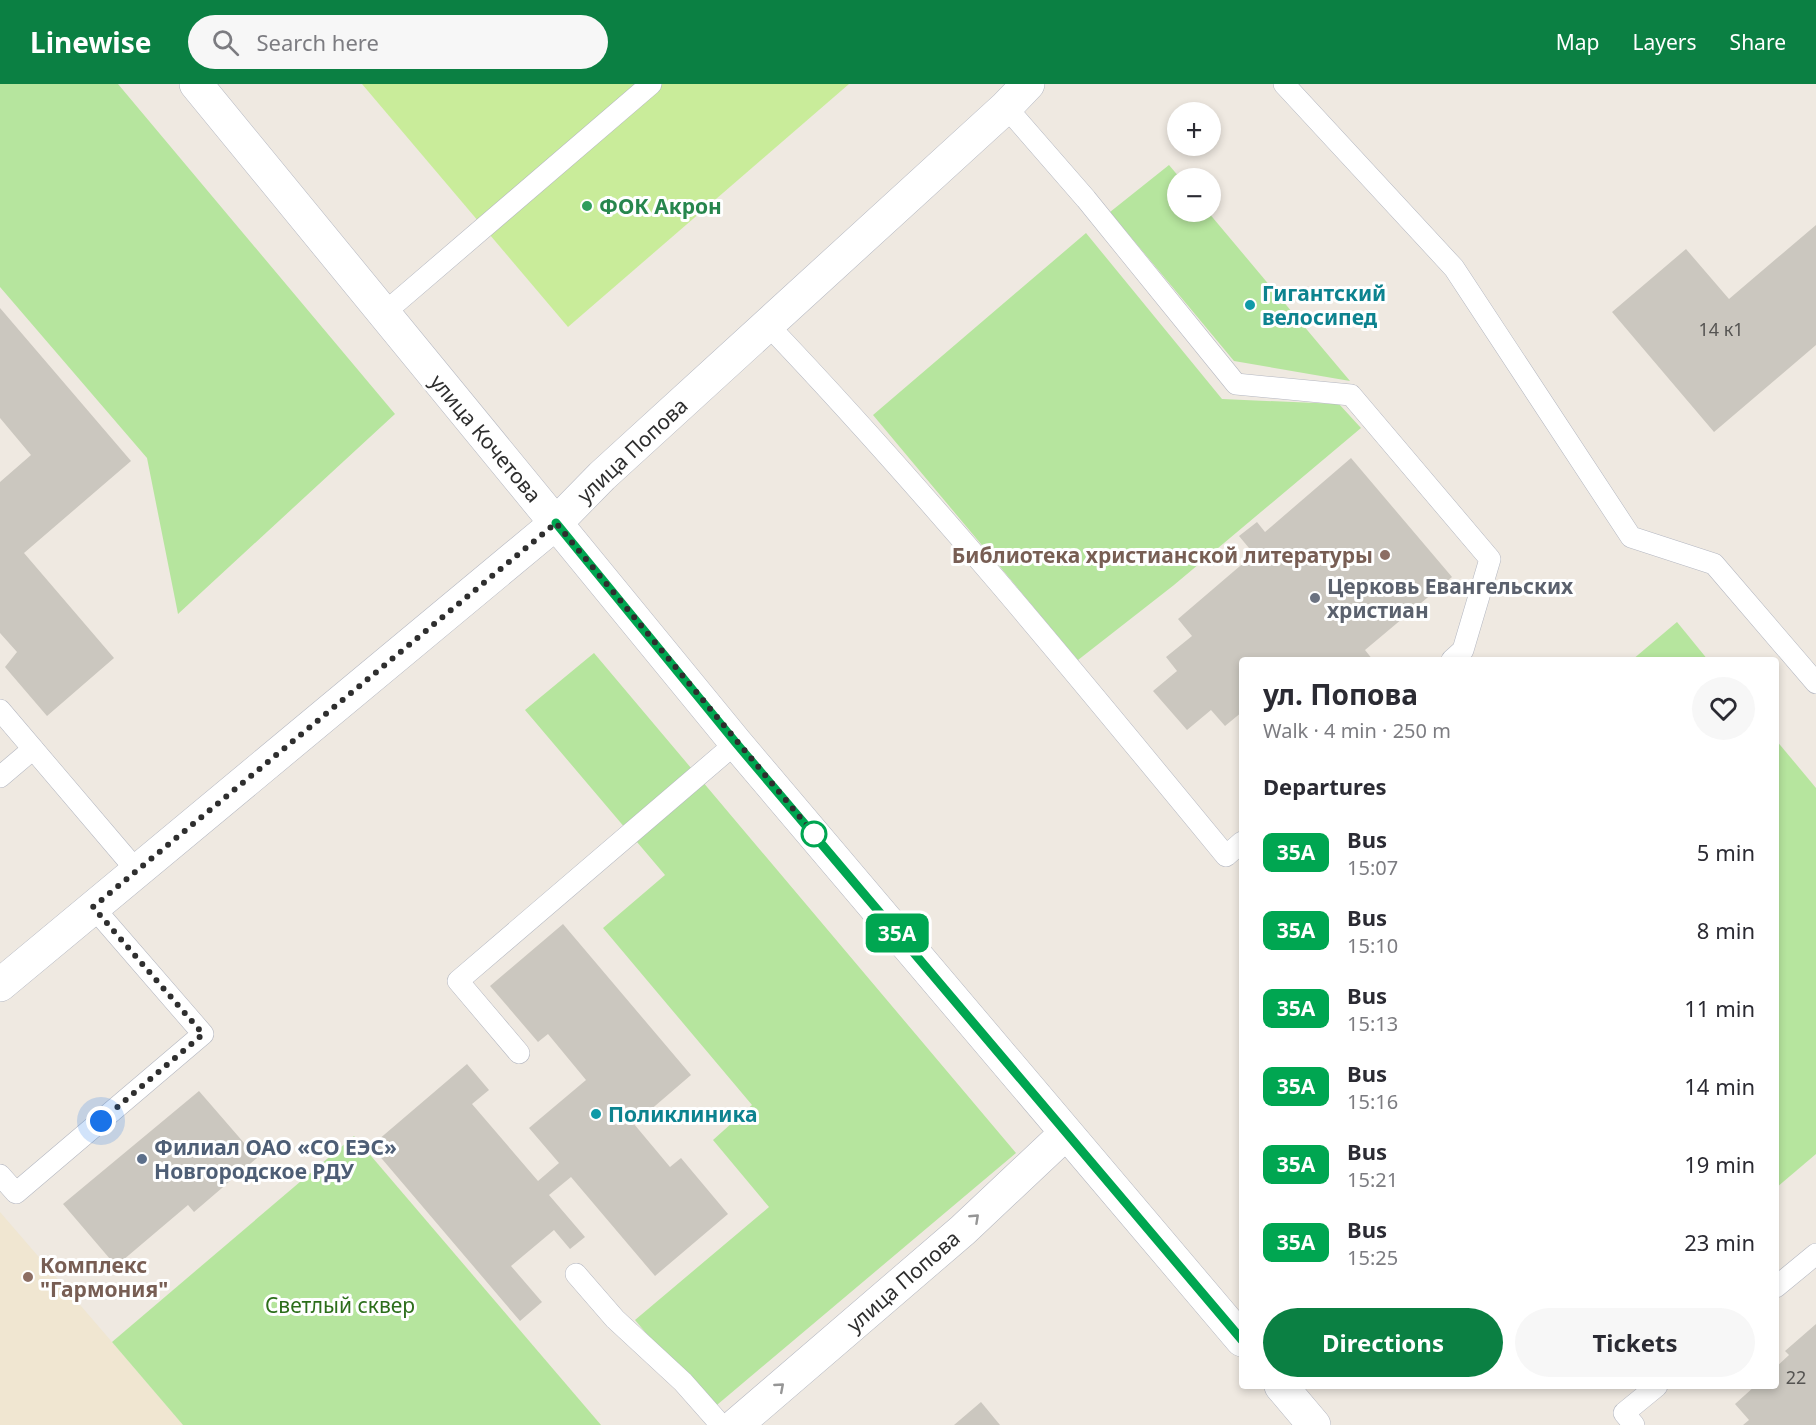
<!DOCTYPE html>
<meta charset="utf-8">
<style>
body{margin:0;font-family:"Noto Sans",sans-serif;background:#f7f7f7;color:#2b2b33;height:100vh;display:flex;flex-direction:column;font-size:22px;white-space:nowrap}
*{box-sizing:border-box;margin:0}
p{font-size:20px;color:#7c7c81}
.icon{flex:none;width:33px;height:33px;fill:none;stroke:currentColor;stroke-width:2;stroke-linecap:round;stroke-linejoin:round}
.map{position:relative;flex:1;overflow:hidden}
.details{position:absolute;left:1239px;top:573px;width:540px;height:732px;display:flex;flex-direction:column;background:#fff;border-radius:6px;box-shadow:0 3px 9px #0003}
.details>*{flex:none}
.badge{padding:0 12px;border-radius:9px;font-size:21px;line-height:39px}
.buttons{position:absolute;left:1167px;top:18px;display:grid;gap:12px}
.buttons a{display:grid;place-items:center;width:54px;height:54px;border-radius:50%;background:#fff;box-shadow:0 3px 9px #0003;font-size:30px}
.you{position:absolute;width:30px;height:30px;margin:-15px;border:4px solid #fff;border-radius:50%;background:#1a73e8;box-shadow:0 0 0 9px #1a73e833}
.map>.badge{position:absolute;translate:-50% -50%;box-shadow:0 0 0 3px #fff}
h2{padding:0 24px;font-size:22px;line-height:54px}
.round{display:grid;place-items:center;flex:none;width:63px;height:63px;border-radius:32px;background:#f7f7f7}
.overview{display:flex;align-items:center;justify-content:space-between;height:102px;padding:0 24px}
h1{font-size:28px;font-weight:700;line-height:45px}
.button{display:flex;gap:12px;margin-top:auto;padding:12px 24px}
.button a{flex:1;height:69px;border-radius:36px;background:#0b8043;color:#fff;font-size:24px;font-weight:700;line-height:69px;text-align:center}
.button a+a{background:#f7f7f7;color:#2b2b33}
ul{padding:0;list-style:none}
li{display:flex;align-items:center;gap:18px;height:78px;padding:0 24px}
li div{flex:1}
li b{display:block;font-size:22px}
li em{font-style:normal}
li .badge{min-width:66px;font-weight:700;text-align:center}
header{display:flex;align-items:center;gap:36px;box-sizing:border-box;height:84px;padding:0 30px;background:#0b8043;color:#fff}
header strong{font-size:28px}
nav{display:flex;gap:33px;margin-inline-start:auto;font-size:21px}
.search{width:420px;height:54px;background:#f7f7f7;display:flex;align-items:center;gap:15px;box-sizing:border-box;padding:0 21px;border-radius:33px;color:#7c7c81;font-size:22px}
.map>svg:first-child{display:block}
.education{fill:#f0e6d1}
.green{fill:#b6e59e}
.pitch{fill:#c9ec9a}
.building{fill:#cbc7bf}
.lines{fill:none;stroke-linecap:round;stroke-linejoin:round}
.service-casing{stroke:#b4b7c1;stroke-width:22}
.minor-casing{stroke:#b4b7c1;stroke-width:34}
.tertiary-casing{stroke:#b4b7c1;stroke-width:34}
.secondary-casing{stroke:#b4b7c1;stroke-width:34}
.service{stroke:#fff;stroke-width:21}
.minor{stroke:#fff;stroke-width:33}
.tertiary{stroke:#fff;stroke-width:33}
.secondary{stroke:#fff;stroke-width:33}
.oneway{stroke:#969696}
.line-casing{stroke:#fff;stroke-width:14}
.line{stroke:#00a651;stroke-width:9}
.walk{stroke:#2e2e2e;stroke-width:6;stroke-dasharray:0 10.8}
.leisure-dot{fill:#2e9e5b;stroke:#fff;stroke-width:2}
.culture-dot{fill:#0f9aa8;stroke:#fff;stroke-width:2}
.education-dot{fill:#8d6e63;stroke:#fff;stroke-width:2}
.worship-dot{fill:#6b7280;stroke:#fff;stroke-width:2}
.stop-dot{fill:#fff;stroke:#00a651;stroke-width:3}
.service-dot{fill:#5c6f8a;stroke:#fff;stroke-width:2}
.labels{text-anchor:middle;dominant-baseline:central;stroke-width:6;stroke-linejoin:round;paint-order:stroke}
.number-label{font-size:18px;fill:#555452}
.leisure-label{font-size:21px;font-weight:bold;fill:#27864d;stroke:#fff;text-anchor:start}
.culture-label{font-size:21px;font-weight:bold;fill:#0d838f;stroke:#fff;text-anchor:start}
.street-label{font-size:21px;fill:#2e2e2e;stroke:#fff}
.education-label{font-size:21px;font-weight:bold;fill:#785e54;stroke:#fff;text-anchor:end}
.worship-label{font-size:21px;font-weight:bold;fill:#5b616d;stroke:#fff;text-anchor:start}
.service-label{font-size:21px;font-weight:bold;fill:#4e5e75;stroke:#fff;text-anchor:start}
.park-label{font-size:21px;fill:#2c6e1b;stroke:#fff}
</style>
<header>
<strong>Linewise</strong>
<div class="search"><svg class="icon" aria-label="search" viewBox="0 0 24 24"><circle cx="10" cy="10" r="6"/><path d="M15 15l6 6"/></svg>Search here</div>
<nav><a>Map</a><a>Layers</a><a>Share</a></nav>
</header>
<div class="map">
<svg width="1816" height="1341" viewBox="0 0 1816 1341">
<rect width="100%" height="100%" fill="#efe9e1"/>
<!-- education -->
<polygon class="education" points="0,1128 112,1258 183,1341 0,1341"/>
<!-- green -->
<g class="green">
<polygon points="0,0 118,0 395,330 178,530 147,374 0,203"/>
<polygon points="1169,81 1180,94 1178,94 1178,128 1208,128 1350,297 1234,277 1110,128"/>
<polygon points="1086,149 1222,315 1339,320 1361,344 1174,501 1078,576 873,331"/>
<polygon points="1677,538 1708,576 1632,576"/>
<polygon points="594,569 1016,1069 711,1326 635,1236 769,1123 713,1056 752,1021 603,844 665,791 525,626"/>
<polygon points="1776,656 1816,704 1816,1070 1776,1104"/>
<polygon points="354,1052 601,1341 183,1341 112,1258"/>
</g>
<!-- pitch -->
<polygon class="pitch" points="362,0 849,0 568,243"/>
<!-- building -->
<g class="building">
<polygon points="1816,141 1816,261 1714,348 1612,228 1686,165 1729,215"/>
<polygon points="0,224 131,377 24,469 114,574 47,632 5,583 17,568 0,549 0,398 31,371 0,334"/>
<polygon points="1351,374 1452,493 1365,566 1373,576 1343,576 1340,573 1337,576 1242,576 1242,628 1225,642 1211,626 1187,646 1153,607 1177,587 1166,573 1192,552 1178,535 1254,470 1239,452 1257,438 1265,448"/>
<polygon points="563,840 691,991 634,1040 670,1083 681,1074 728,1130 655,1192 571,1093 549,1111 585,1153 570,1165 554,1146 511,1182 542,1218 520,1237 371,1062 467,980 489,1006 472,1020 538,1097 559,1079 529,1044 586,996 548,950 538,958 490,902"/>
<polygon points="199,1007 257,1074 194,1128 188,1121 116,1182 63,1120"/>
<polygon points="1816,1240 1816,1341 1743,1341 1749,1336 1735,1320 1755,1302 1776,1302 1776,1283 1789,1271 1785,1267"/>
<polygon points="981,1318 1000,1341 954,1341"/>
</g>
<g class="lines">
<defs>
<g id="service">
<polyline points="1284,0 1454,184 1631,453 1714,480 1816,599"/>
<polyline points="1006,23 1086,115 1236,300 1351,311 1490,475 1463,566 1452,576"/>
<polyline points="383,230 651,0"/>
<path d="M767 240C928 409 1078 592 1226 772L1242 758"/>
<polyline points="0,626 137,787"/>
<polyline points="0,693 33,665"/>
<polyline points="519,969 458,897 736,659"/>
<polyline points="0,1091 16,1109 203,950 93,823"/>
<polyline points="576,1190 615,1235 683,1298 721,1341"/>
<polyline points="1776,1203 1816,1170"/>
<polyline points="1634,1341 1624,1329 1657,1302"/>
</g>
<polyline id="minor" points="556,439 602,392 1006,23 1028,0"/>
<g id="tertiary">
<polyline points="0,901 556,439"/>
<polyline points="736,1341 963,1146 1066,1049"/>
</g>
<g id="secondary">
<polyline points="196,0 736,659 1242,1256"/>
<polyline points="1281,1302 1314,1341"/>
</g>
</defs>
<!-- service casing -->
<use href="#service" class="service-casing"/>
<!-- minor casing -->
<use href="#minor" class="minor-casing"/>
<!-- tertiary casing -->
<use href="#tertiary" class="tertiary-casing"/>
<!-- secondary casing -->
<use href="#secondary" class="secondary-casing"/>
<!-- service -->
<use href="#service" class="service"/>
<!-- minor -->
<use href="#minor" class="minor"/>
<!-- tertiary -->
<use href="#tertiary" class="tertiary"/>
<!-- secondary -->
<use href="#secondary" class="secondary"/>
</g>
<!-- one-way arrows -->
<defs><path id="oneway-chevron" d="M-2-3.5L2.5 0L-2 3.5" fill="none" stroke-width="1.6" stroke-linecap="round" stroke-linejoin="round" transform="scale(1.5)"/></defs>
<g class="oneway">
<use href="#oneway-chevron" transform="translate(975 1134) rotate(-43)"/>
<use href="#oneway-chevron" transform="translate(780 1303) rotate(-41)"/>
</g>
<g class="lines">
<defs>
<polyline id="line" points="556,439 736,659 1242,1256"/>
</defs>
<!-- line casing -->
<use href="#line" class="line-casing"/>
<!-- line -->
<use href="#line" class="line"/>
<!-- walk -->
<polyline class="walk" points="101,1037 203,950 93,823 556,439 814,750"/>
</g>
<!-- markers -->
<circle class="leisure-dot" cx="587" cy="122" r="6"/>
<g class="culture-dot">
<circle cx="1250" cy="221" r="6"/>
<circle cx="596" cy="1030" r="6"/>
</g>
<g class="education-dot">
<circle cx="1385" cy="471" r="6"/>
<circle cx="28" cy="1193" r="6"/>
</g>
<circle class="worship-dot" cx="1315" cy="514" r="6"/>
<circle class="stop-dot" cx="814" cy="750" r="12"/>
<circle class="service-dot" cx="142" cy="1075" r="6"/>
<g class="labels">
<!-- number labels -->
<g class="number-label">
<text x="1721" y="245">14 к1</text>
<text x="1796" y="1293">22</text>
</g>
<!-- leisure labels -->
<g class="leisure-label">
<text x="599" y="122">ФОК Акрон</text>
</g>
<!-- culture labels -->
<g class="culture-label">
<text x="1262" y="209">Гигантский<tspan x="1262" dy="24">велосипед</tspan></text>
<text x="608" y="1030">Поликлиника</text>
</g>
<!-- street labels -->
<g class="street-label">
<text transform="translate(486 354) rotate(50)">улица Кочетова</text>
<text transform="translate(632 366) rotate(-43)">улица Попова</text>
<text transform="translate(903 1197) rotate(-41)">улица Попова</text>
</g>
<!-- education labels -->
<g class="education-label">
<text x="1373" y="471">Библиотека христианской литературы</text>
<text x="40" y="1181" text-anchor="start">Комплекс<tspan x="40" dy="24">"Гармония"</tspan></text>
</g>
<!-- worship labels -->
<g class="worship-label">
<text x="1327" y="502">Церковь Евангельских<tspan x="1327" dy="24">христиан</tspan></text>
</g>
<!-- service labels -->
<g class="service-label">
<text x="154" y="1063">Филиал ОАО «СО ЕЭС»<tspan x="154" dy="24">Новгородское РДУ</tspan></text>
</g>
<!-- park labels -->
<g class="park-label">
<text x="340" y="1221">Светлый сквер</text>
</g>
</g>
</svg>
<div class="buttons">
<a>+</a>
<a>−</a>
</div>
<div class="you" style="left:101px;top:1037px"></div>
<b class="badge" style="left:897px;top:849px;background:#00a651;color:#fff">35А</b>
<section class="details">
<div class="overview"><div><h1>ул. Попова</h1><p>Walk · 4 min · 250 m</p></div><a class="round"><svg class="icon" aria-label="heart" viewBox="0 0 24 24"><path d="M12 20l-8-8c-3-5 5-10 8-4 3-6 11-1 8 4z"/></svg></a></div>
<h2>Departures</h2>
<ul>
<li><span class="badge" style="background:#00a651;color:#fff">35А</span><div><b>Bus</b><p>15:07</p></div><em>5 min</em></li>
<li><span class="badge" style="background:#00a651;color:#fff">35А</span><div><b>Bus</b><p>15:10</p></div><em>8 min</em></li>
<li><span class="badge" style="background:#00a651;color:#fff">35А</span><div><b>Bus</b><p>15:13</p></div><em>11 min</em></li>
<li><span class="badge" style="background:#00a651;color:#fff">35А</span><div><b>Bus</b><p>15:16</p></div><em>14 min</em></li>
<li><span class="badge" style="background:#00a651;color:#fff">35А</span><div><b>Bus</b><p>15:21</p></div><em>19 min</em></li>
<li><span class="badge" style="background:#00a651;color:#fff">35А</span><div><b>Bus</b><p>15:25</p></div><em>23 min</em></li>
</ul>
<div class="button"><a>Directions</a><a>Tickets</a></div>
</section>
</div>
